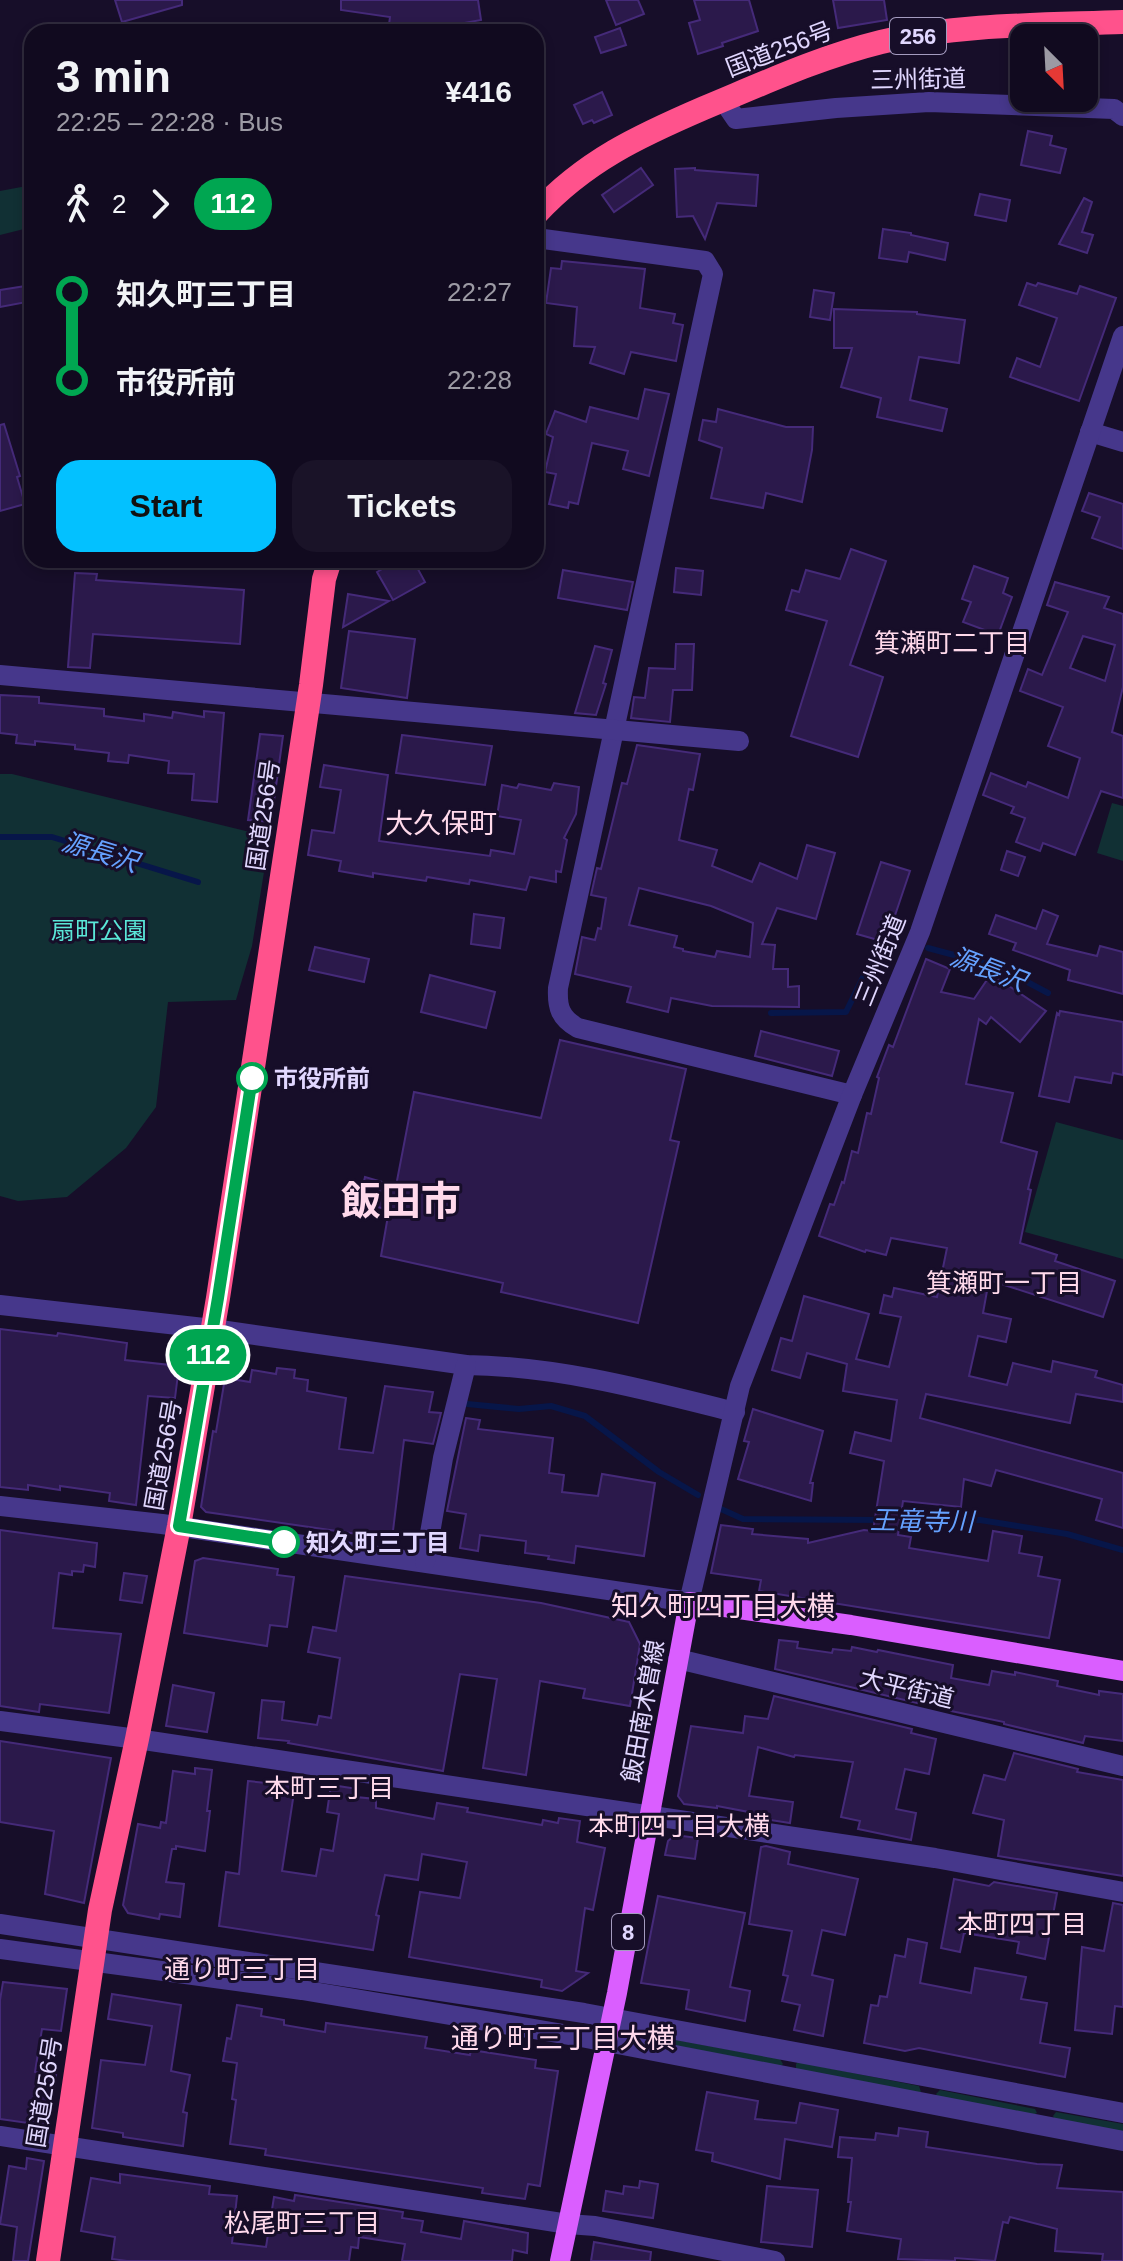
<!DOCTYPE html>
<meta charset="utf-8">
<style>
body{margin:0;font-family:Helvetica,"Noto Sans JP",sans-serif;background:#1a1328;color:#f1f3f6;height:100vh;display:flex;flex-direction:column;font-size:30px;white-space:nowrap}
*{box-sizing:border-box;margin:0}
p{font-size:26px;color:#9c9aa4}
.icon{flex:none;width:44px;height:44px;fill:none;stroke:currentColor;stroke-width:2;stroke-linecap:round;stroke-linejoin:round}
.map{position:relative;flex:1;overflow:hidden}
.sheet{position:absolute;left:24px;top:24px;width:520px;height:544px;display:flex;flex-direction:column;background:#110a1f;border-radius:24px;box-shadow:0 4px 12px #0003,0 0 0 2px #302b3d}
.sheet>*{flex:none}
.badge{padding:0 16px;border-radius:26px;font-size:28px;line-height:52px}
.needle{width:52px;rotate:156deg}
.controls{position:absolute;left:1010px;top:24px;display:grid;gap:16px}
.controls a{display:grid;place-items:center;width:88px;height:88px;border-radius:16px;background:#110a1f;box-shadow:0 4px 12px #0003,0 0 0 2px #302b3d;font-size:40px}
.map>.badge{position:absolute;translate:-50% -50%;box-shadow:0 0 0 4px #fff}
.legs{display:flex;align-items:center;gap:12px;height:88px;padding:0 32px;font-size:26px}
.legs p{margin-inline-start:auto}
.summary{display:flex;align-items:center;justify-content:space-between;height:136px;padding:0 32px}
h1{font-size:44px;font-weight:600;line-height:60px}
.action{display:flex;gap:16px;margin-top:auto;padding:16px 32px}
.action a{flex:1;height:92px;border-radius:24px;background:#03c1ff;color:#111;font-size:32px;font-weight:600;line-height:92px;text-align:center}
.action a+a{background:#1a1328;color:#f1f3f6}
ul{padding:0 32px;list-style:none}
li{display:flex;align-items:center;gap:28px;height:88px;font-size:30px}
li i{display:grid;place-items:center;width:12px;height:100%;margin:0 10px;background:currentColor}
li i::after{content:'';width:20px;height:20px;margin:-10px;border:6px solid;border-radius:50%;background:#110a1f}
li p{margin-inline-start:auto}
li:first-child i{background:linear-gradient(#0000 50%,currentColor 0)}
li:last-child i{background:linear-gradient(currentColor 50%,#0000 0)}
.map>svg:first-child{display:block}
.green{fill:#113034}
.lines{fill:none;stroke-linecap:round;stroke-linejoin:round}
.stream{stroke:#071649;stroke-width:6}
.building{fill:#2b194b;stroke:#452a79;stroke-width:2;fill-rule:evenodd}
.minor{stroke:#46378b;stroke-width:20}
.major{stroke:#da5eff;stroke-width:20}
.highway{stroke:#ff528c;stroke-width:24}
.line-1-casing{stroke:#fff;stroke-width:18}
.line-1{stroke:#00a651;stroke-width:12}
.stop-1-dot{fill:#fff;stroke:#00a651;stroke-width:4}
.labels{text-anchor:middle;dominant-baseline:central;stroke-width:6;stroke-linejoin:round;paint-order:stroke}
.shield{fill:#170e29;stroke:#a49bbf;stroke-width:2}
.shield-label{font-size:22px;font-weight:bold;fill:#e1d7ff}
.street-label{font-size:24px;fill:#e1d7ff;stroke:#170e29}
.park-label{font-size:24px;fill:#5ae7d8;stroke:#170e29}
.stop-label{font-size:24px;font-weight:bold;fill:#e1d7ff;stroke:#170e29;text-anchor:start}
.neighbourhood-label{font-size:26px;fill:#ffd9eb;stroke:#170e29}
.water-label{font-size:26px;font-style:italic;fill:#65a1ff;stroke:#170e29}
.quarter-label{font-size:28px;fill:#ffd9eb;stroke:#170e29}
.town-label{font-size:40px;font-weight:bold;fill:#ffd9eb;stroke:#170e29}
</style>
<div class="map">
<svg width="1123" height="2261" viewBox="0 0 1123 2261">
<rect width="100%" height="100%" fill="#170e29"/>
<!-- green -->
<g class="green">
<polygon points="32,185 32,227 0,235 0,191"/>
<polygon points="0,774 12,774 258,834 253,865 264,872 252,946 236,1000 168,1002 156,1107 126,1148 67,1197 18,1201 0,1196"/>
<polygon points="1112,803 1123,806 1123,861 1097,853"/>
<polygon points="1056,1122 1123,1140 1123,1259 1025,1232"/>
<polygon points="654,2036 780,2059 783,2064 781,2066 656,2042"/>
<polygon points="798,2062 919,2086 921,2092 917,2094 796,2069 796,2064"/>
<polygon points="940,2090 1035,2109 1037,2113 1033,2115 938,2097 936,2094"/>
<polygon points="1056,2112 1123,2124 1123,2132 1055,2120 1053,2116"/>
</g>
<g class="lines">
<!-- stream -->
<g class="stream">
<polyline points="0,837 52,837 198,882"/>
<polyline points="928,948 999,967 1048,993"/>
<polyline points="771,1013 846,1012 867,969"/>
<polyline points="467,1404 519,1409 551,1406 585,1416 659,1472 698,1495"/>
<polyline points="721,1509 743,1519 883,1520"/>
<polyline points="894,1520 980,1520 1067,1534 1123,1550"/>
</g>
</g>
<!-- building -->
<g class="building">
<polygon points="115,0 182,0 182,5 122,22"/>
<polygon points="341,0 478,0 481,20 442,27 443,32 388,32 390,17 341,10"/>
<polygon points="606,0 638,0 644,14 616,25"/>
<polygon points="694,0 749,0 758,31 722,43 723,46 698,54 689,23 700,20"/>
<polygon points="833,0 884,0 887,20 838,28"/>
<polygon points="620,28 626,45 601,53 595,37"/>
<polygon points="602,92 612,115 594,123 592,120 583,124 574,105"/>
<polygon points="1028,131 1052,136 1050,145 1066,149 1060,173 1021,165"/>
<polygon points="641,168 653,185 614,212 602,195"/>
<polygon points="695,168 695,170 758,175 756,206 717,203 705,239 693,216 677,217 675,169"/>
<polygon points="980,194 1010,200 1006,221 975,215"/>
<polygon points="1084,198 1092,202 1082,232 1093,235 1087,253 1059,244"/>
<polygon points="883,229 911,233 911,235 948,243 945,260 909,252 907,262 879,258"/>
<polygon points="562,261 645,269 640,308 675,314 673,323 683,325 676,361 631,352 624,374 590,363 595,347 574,346 577,307 546,303 551,268 561,269"/>
<polygon points="1027,283 1036,286 1038,283 1077,294 1080,286 1116,298 1079,401 1010,377 1017,358 1040,367 1057,318 1019,305"/>
<polygon points="32,285 32,301 0,307 0,290"/>
<polygon points="814,290 834,293 830,320 810,317"/>
<polygon points="834,309 917,312 917,314 965,320 959,363 919,357 910,400 947,409 942,431 877,417 881,398 841,387 852,348 834,348"/>
<polygon points="645,389 669,394 649,476 623,469 628,451 592,443 578,504 569,502 568,508 549,504 556,474 545,472 553,437 546,434 555,411 586,422 590,407 638,419"/>
<polygon points="718,409 786,427 813,427 812,450 802,502 766,493 763,508 711,498 722,448 699,440 703,420 716,422"/>
<polygon points="4,424 20,476 17,477 25,504 0,511 0,425"/>
<polygon points="1089,493 1123,504 1123,549 1092,538 1100,517 1082,511"/>
<polygon points="851,549 886,561 850,665 883,677 858,757 791,736 827,621 786,610 792,590 799,592 806,570 840,579"/>
<polygon points="384,560 413,560 425,582 393,600 377,572 387,566"/>
<polygon points="974,566 1008,578 1003,593 1012,597 998,635 963,622 971,602 962,599"/>
<polygon points="676,568 703,571 701,595 674,592"/>
<polygon points="563,570 633,582 627,610 558,598"/>
<polygon points="75,573 97,574 96,580 244,590 240,644 93,634 90,668 68,667"/>
<path d="M1055 582 1109 597 1104 608 1123 614V687L1112 732 1123 736V798L1101 791 1075 855 1043 843 1040 851 1016 842 1025 818 1011 813 1014 807 983 795 991 773 1026 787 1028 782 1068 798 1080 758 1048 746 1063 707 1020 691 1028 669 1042 675 1068 612 1047 605ZM1083 636 1115 645 1105 681 1070 668Z"/>
<polygon points="348,594 389,601 343,627"/>
<polygon points="349,631 415,639 407,698 341,688"/>
<polygon points="676,644 694,644 692,690 673,690 670,722 631,718 634,697 645,698 649,668 675,669"/>
<polygon points="595,646 612,650 603,683 606,684 596,715 575,713"/>
<polygon points="0,695 39,697 39,703 104,709 104,716 144,721 144,714 172,718 173,712 204,717 204,711 224,713 217,802 192,800 194,774 168,773 169,761 129,755 128,763 108,761 109,753 75,749 75,745 35,741 35,745 16,743 17,735 0,733"/>
<polygon points="260,734 283,736 271,822 248,820"/>
<polygon points="402,735 492,746 485,785 396,773"/>
<path d="M637 745 700 754 693 790 689 789 679 840 717 850 712 866 752 882 760 863 797 879 807 845 835 853 816 919 777 908 762 944 775 945 773 969H788V987L799 986V1007L712 1006 671 998 668 1012 627 1002 631 987 575 974 582 937 595 940 598 928 601 929 606 898 591 895 597 868 601 869 622 783 627 784ZM639 888 711 906 753 923 750 957 717 951 715 957 683 951V949L674 947 677 936 629 925Z"/>
<polygon points="324,765 388,775 379,841 490,856 491,850 514,854 521,820 497,816 502,785 517,788 519,784 551,790 554,783 579,787 576,814 564,838 567,840 561,872 556,871 556,882 530,877 526,890 470,880 469,884 427,877 426,881 373,873 373,877 339,871 341,861 308,855 312,830 334,833 341,790 320,787"/>
<polygon points="1007,851 1025,857 1018,876 1001,870"/>
<polygon points="881,862 910,871 887,939 879,937 878,940 857,934"/>
<polygon points="1043,910 1058,916 1047,944 1097,956 1100,946 1123,952 1123,994 1068,980 1070,970 1013,950 1016,943 989,934 996,915 1036,929"/>
<polygon points="474,914 504,918 500,948 471,944"/>
<polygon points="315,947 369,959 364,982 309,970"/>
<polygon points="926,959 950,969 941,992 974,999 991,974 1046,1011 1020,1042 991,1017 986,1024 979,1019 966,1084 1013,1093 1001,1142 1037,1152 1028,1189 1031,1190 1020,1243 1057,1255 1055,1261 1115,1281 1103,1317 989,1280 983,1313 1011,1319 1006,1342 978,1336 969,1376 1007,1385 1013,1363 1051,1372 1053,1361 1097,1371 1095,1377 1123,1385 1123,1402 1076,1394 1070,1423 926,1394 920,1418 1123,1473 1123,1528 1096,1520 1102,1499 996,1470 991,1486 964,1479 961,1507 903,1501 898,1535 911,1537 909,1548 988,1561 993,1531 1022,1536 1019,1553 1042,1557 1038,1576 1060,1580 1049,1638 759,1591 761,1580 711,1573 721,1525 753,1529 752,1534 808,1539 808,1543 864,1530 873,1531 884,1461 850,1453 855,1432 891,1441 897,1400 843,1391 847,1364 807,1353 800,1378 772,1370 781,1338 792,1341 804,1296 869,1314 856,1359 889,1367 901,1317 880,1313 884,1295 892,1297 894,1288 937,1297 947,1248 891,1238 886,1255 866,1250 865,1252 819,1236 830,1204 834,1205 842,1182 844,1183 852,1151 858,1153 867,1113 871,1114 879,1078 877,1077 889,1045 893,1047"/>
<polygon points="430,975 495,992 486,1028 421,1012"/>
<polygon points="1060,1011 1123,1022 1123,1075 1113,1073 1111,1083 1075,1077 1069,1102 1039,1096 1057,1013 1059,1015"/>
<polygon points="761,1031 839,1051 832,1076 755,1056"/>
<polygon points="560,1040 686,1069 670,1140 679,1142 638,1323 501,1292 503,1283 381,1256 389,1210 359,1202 365,1177 396,1186 414,1092 541,1118"/>
<polygon points="0,1329 57,1336 58,1333 127,1343 125,1360 179,1366 175,1398 148,1396 136,1505 109,1501 110,1493 60,1486 60,1490 28,1485 28,1490 0,1487"/>
<polygon points="277,1368 295,1370 294,1378 308,1380 307,1391 346,1398 339,1449 373,1453 385,1386 433,1392 429,1412 441,1413 433,1444 404,1440 392,1539 206,1512 201,1507 213,1431 216,1432 225,1378 250,1382 252,1370 276,1374"/>
<polygon points="753,1409 823,1431 810,1483 813,1483 811,1501 738,1479 749,1442 744,1441"/>
<polygon points="466,1418 480,1420 478,1429 553,1438 549,1473 564,1475 562,1492 598,1496 602,1474 655,1483 644,1556 576,1546 574,1563 548,1559 549,1556 525,1553 526,1541 480,1535 478,1551 460,1548 466,1514 447,1511"/>
<polygon points="0,1530 97,1543 95,1567 84,1565 83,1572 72,1571 72,1575 59,1573 53,1628 121,1634 109,1713 40,1704 39,1712 0,1706"/>
<polygon points="203,1558 278,1569 277,1575 294,1577 287,1627 270,1625 267,1646 184,1633 195,1561"/>
<polygon points="124,1573 147,1576 142,1603 120,1600"/>
<polygon points="345,1576 541,1603 629,1622 640,1644 630,1706 583,1698 585,1689 540,1681 526,1775 483,1768 497,1679 460,1674 443,1771 288,1743 289,1741 258,1738 262,1700 284,1702 282,1720 317,1725 319,1716 331,1718 340,1658 308,1652 313,1627 336,1631"/>
<polygon points="779,1640 798,1642 797,1648 832,1653 833,1649 851,1651 852,1647 877,1652 878,1650 953,1665 951,1678 989,1685 992,1671 1015,1675 1015,1672 1058,1681 1057,1686 1099,1695 1099,1691 1123,1694 1123,1741 1085,1736 1083,1743 1004,1724 1004,1722 951,1711 952,1708 917,1700 917,1703 775,1669"/>
<polygon points="173,1685 214,1693 207,1732 166,1726"/>
<polygon points="774,1696 912,1729 911,1733 936,1739 929,1774 905,1769 896,1809 916,1813 911,1840 858,1829 860,1821 841,1817 853,1762 795,1755 794,1757 758,1747 749,1796 793,1802 790,1823 770,1820 770,1816 717,1806 717,1808 684,1804 678,1796 691,1726 743,1733 745,1716 768,1719"/>
<polygon points="0,1741 111,1758 84,1903 45,1894 54,1831 0,1822"/>
<polygon points="1014,1753 1078,1769 1077,1772 1123,1780 1123,1876 998,1856 1004,1820 973,1813 984,1775 1005,1780"/>
<polygon points="195,1768 212,1770 207,1811 210,1811 205,1851 176,1846 176,1849 172,1849 166,1882 184,1884 180,1917 160,1914 159,1919 128,1913 123,1905 138,1824 160,1828 161,1822 166,1823 173,1771 195,1774"/>
<polygon points="248,1781 295,1786 282,1871 316,1876 321,1849 333,1851 339,1814 327,1812 331,1785 358,1789 356,1797 376,1799 376,1808 434,1819 437,1803 468,1808 467,1812 542,1825 543,1820 558,1823 559,1818 580,1821 577,1842 605,1848 593,1910 585,1908 576,1971 588,1973 562,1991 541,1987 542,1980 409,1957 420,1892 460,1898 467,1862 422,1854 418,1880 385,1875 376,1915 379,1916 373,1950 219,1926 226,1872 239,1874"/>
<polygon points="675,1835 698,1838 695,1859 665,1855 668,1841"/>
<polygon points="766,1846 790,1852 788,1864 858,1879 845,1935 822,1930 812,1975 833,1980 823,2036 794,2030 800,2005 782,2001 788,1976 783,1975 792,1931 749,1924 761,1847"/>
<polygon points="954,1879 989,1886 994,1882 1057,1893 1045,1959 1017,1953 1019,1942 964,1933 960,1952 941,1948"/>
<polygon points="658,1896 745,1913 730,1987 750,1991 745,2021 686,2009 689,1990 641,1983"/>
<polygon points="1113,1903 1123,1905 1123,2007 1115,2006 1112,2034 1075,2030 1082,1947 1104,1951"/>
<polygon points="908,1939 927,1943 920,1983 971,1993 975,1968 1026,1977 1021,1999 1047,2003 1040,2043 1070,2048 1065,2077 919,2048 905,2051 864,2043 871,2005 878,2006 880,1996 887,1997 895,1955 905,1957"/>
<polygon points="3,1982 67,1989 61,2031 42,2029 35,2072 56,2075 49,2119 42,2125 0,2119 0,2000"/>
<polygon points="112,1994 181,2005 171,2071 190,2075 183,2112 187,2113 183,2146 123,2137 123,2133 92,2128 101,2060 145,2065 152,2026 108,2019"/>
<polygon points="237,2005 262,2009 261,2016 284,2020 284,2025 325,2032 326,2023 427,2037 425,2048 470,2055 471,2050 536,2060 535,2068 558,2071 540,2186 528,2184 525,2199 482,2193 483,2188 265,2155 266,2149 230,2144 236,2100 232,2099 237,2063 223,2061 227,2038 231,2039"/>
<polygon points="707,2092 758,2101 755,2119 796,2123 800,2103 838,2110 832,2147 785,2139 780,2179 712,2161 713,2153 696,2150"/>
<polygon points="899,2128 928,2132 926,2147 1037,2164 1062,2165 1057,2188 1123,2192 1123,2261 1102,2261 1103,2254 1055,2251 1057,2229 1010,2217 1008,2223 1003,2222 995,2261 955,2258 955,2261 898,2259 901,2239 847,2231 851,2202 848,2202 852,2158 838,2157 840,2137 875,2140 876,2133 898,2136"/>
<polygon points="27,2158 44,2161 28,2261 13,2261 17,2227 0,2224 9,2166 26,2169"/>
<polygon points="120,2174 210,2186 209,2194 237,2196 232,2243 266,2247 274,2197 294,2201 295,2195 403,2212 402,2218 423,2221 421,2232 461,2239 464,2221 528,2233 527,2253 513,2250 512,2261 402,2261 405,2244 359,2237 358,2248 351,2247 349,2261 127,2261 112,2259 115,2237 81,2231 91,2178 120,2183"/>
<polygon points="640,2181 658,2184 653,2218 603,2211 606,2191 623,2194 624,2186 639,2188"/>
<polygon points="767,2186 818,2190 812,2247 761,2242"/>
<polygon points="594,2242 651,2252 650,2261 591,2261"/>
</g>
<g class="lines">
<!-- minor -->
<g class="minor">
<polyline points="723,100 736,119 836,108 929,102 1114,109 1123,116"/>
<path d="M536 238 705 261 713 274 558 988C557 1007 560 1018 578 1028L852 1095"/>
<polyline points="1090,432 1123,442"/>
<polyline points="0,675 739,741"/>
<path d="M0 1305 213 1329 466 1365C558 1366 647 1390 735 1412"/>
<polyline points="0,1506 162,1524 689,1602 740,1386 852,1095 920,932 1123,336"/>
<polyline points="425,1562 443,1458 466,1365"/>
<polyline points="678,1659 1123,1766"/>
<polyline points="0,1721 137,1739 935,1858 1123,1892"/>
<polyline points="0,1924 584,2013 1123,2113"/>
<polyline points="0,1949 302,1990 581,2037 1123,2141"/>
<polyline points="0,2136 568,2224 595,2226 775,2261"/>
</g>
<!-- major -->
<polyline class="major" points="560,2261 617,1993 689,1602 851,1625 1123,1671"/>
<!-- highway -->
<g class="highway">
<path d="M536 214C585 161 639 136 704 108 762 84 820 57 881 42 959 24 1043 25 1123 22"/>
<polyline points="48,2261 100,1910 137,1739 179,1526 218,1298 311,685 324,579 330,560"/>
</g>
</g>
<g class="lines">
<defs>
<polyline id="line-1" points="252,1078 218,1298 179,1526 284,1542"/>
</defs>
<!-- line-1 casing -->
<use href="#line-1" class="line-1-casing"/>
<!-- line-1 -->
<use href="#line-1" class="line-1"/>
</g>
<!-- markers -->
<g class="stop-1-dot">
<circle cx="252" cy="1078" r="14"/>
<circle cx="284" cy="1542" r="14"/>
</g>
<g class="labels">
<!-- shield labels -->
<g class="shield">
<rect x="890" y="18" width="56" height="36" rx="6"/>
<rect x="612" y="1914" width="32" height="36" rx="6"/>
</g>
<g class="shield-label">
<text x="918" y="36">256</text>
<text x="628" y="1932">8</text>
</g>
<!-- street labels -->
<g class="street-label">
<text transform="translate(779 49) rotate(-21)">国道256号</text>
<text transform="translate(918 79) rotate(-1)">三州街道</text>
<text transform="translate(263 815) rotate(-82)">国道256号</text>
<text transform="translate(880 960) rotate(-68)">三州街道</text>
<text transform="translate(163 1455) rotate(-80)">国道256号</text>
<text transform="translate(907 1688) rotate(14)">大平街道</text>
<text transform="translate(643 1711) rotate(-80)">飯田南木曽線</text>
<text transform="translate(44 2092) rotate(-81)">国道256号</text>
</g>
<!-- park labels -->
<g class="park-label">
<text x="99" y="930">扇町公園</text>
</g>
<!-- stop labels -->
<g class="stop-label">
<text x="274" y="1078">市役所前</text>
<text x="306" y="1542">知久町三丁目</text>
</g>
<!-- neighbourhood labels -->
<g class="neighbourhood-label">
<text x="952" y="643">箕瀬町二丁目</text>
<text x="1004" y="1283">箕瀬町一丁目</text>
<text x="329" y="1788">本町三丁目</text>
<text x="679" y="1826">本町四丁目大横</text>
<text x="1022" y="1924">本町四丁目</text>
<text x="242" y="1969">通り町三丁目</text>
<text x="302" y="2223">松尾町三丁目</text>
</g>
<!-- water labels -->
<g class="water-label">
<text transform="translate(100 852) rotate(17)">源長沢</text>
<text transform="translate(988 969) rotate(21)">源長沢</text>
<text transform="translate(922 1521) rotate(1)">王竜寺川</text>
</g>
<!-- quarter labels -->
<g class="quarter-label">
<text x="441" y="823">大久保町</text>
<text x="723" y="1606">知久町四丁目大横</text>
<text x="563" y="2038">通り町三丁目大横</text>
</g>
<!-- town labels -->
<g class="town-label">
<text x="401" y="1201">飯田市</text>
</g>
</g>
</svg>
<div class="controls">
<a><svg class="needle" viewBox="-14 -14 28 28"><path d="M0-13l5 13h-10z" fill="#e53935"/><path d="M0 13l5-13h-10z" fill="#9c9aa4"/></svg></a>
</div>
<b class="badge" style="left:208px;top:1355px;background:#00a651;color:#fff">112</b>
<section class="sheet">
<div class="summary"><div><h1>3 min</h1><p>22:25 – 22:28 · Bus</p></div><b>¥416</b></div>
<div class="legs"><svg class="icon" aria-label="walk" viewBox="0 0 24 24"><circle cx="13" cy="4" r="2"/><path d="M13 8l-2 6 4 7M11 14l-3 7M7 12l3-4h3l4 4"/></svg>2<svg class="icon" aria-label="forward" viewBox="0 0 24 24"><path d="M9 5l7 7-7 7"/></svg><b class="badge" style="background:#00a651;color:#fff">112</b></div>
<ul>
<li><i style="color:#00a651"></i><b>知久町三丁目</b><p>22:27</p></li>
<li><i style="color:#00a651"></i><b>市役所前</b><p>22:28</p></li>
</ul>
<div class="action"><a>Start</a><a>Tickets</a></div>
</section>
</div>
